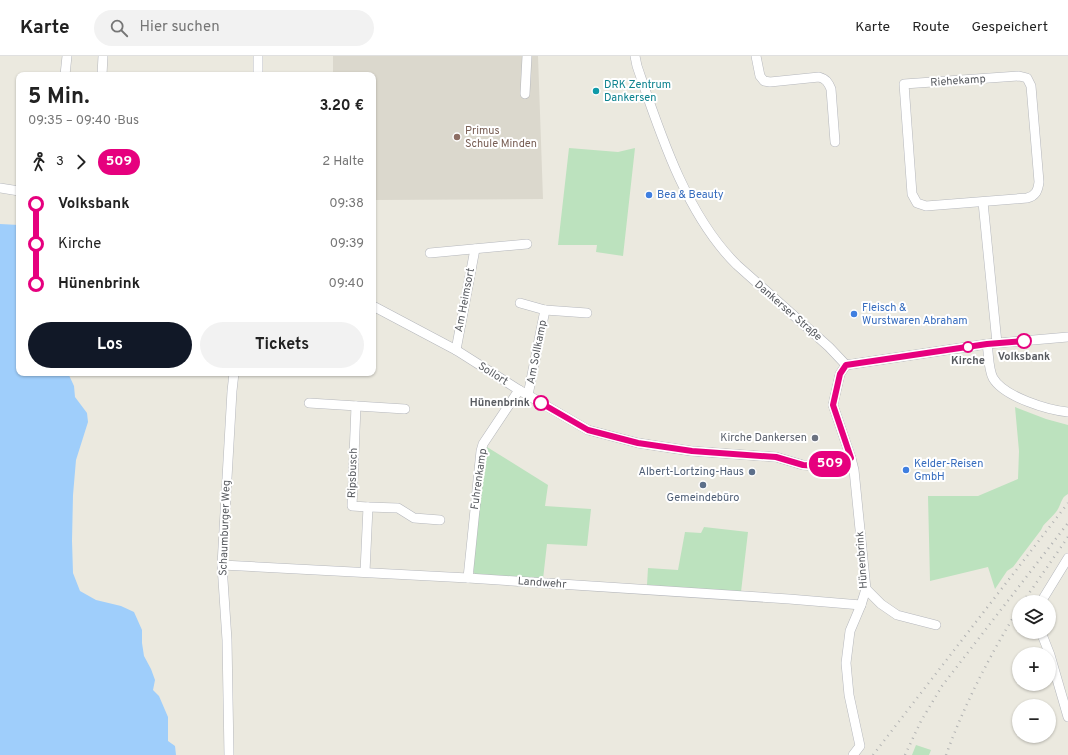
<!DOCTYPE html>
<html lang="de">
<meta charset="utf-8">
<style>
body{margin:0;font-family:Overpass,sans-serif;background:#f2f2f2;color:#222;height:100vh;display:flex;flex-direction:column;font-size:15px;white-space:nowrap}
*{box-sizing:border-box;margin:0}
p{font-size:13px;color:#767676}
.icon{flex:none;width:22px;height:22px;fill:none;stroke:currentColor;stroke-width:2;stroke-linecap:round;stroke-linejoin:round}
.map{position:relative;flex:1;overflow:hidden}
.details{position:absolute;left:16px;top:16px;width:360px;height:304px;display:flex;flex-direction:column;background:#fff;border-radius:8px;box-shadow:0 1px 3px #0004}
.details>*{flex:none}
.badge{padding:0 8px;border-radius:13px;font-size:14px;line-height:26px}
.tools{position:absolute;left:1012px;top:539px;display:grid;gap:8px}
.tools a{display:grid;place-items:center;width:44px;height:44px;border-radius:50%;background:#fff;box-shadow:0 1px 3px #0004;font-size:20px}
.map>.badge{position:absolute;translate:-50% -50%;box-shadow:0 0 0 2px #fff}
.legs{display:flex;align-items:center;gap:6px;height:44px;padding:0 12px;font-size:13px}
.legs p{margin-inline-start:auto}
.head{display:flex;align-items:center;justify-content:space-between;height:68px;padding:0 12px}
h1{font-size:22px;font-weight:700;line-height:30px}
.action{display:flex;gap:8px;margin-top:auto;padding:8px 12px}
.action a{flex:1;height:46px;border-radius:24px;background:#111827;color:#fff;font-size:16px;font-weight:700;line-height:46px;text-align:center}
.action a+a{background:#f2f2f2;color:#222}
ul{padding:0 12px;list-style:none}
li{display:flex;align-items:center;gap:14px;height:40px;font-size:15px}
li i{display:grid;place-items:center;width:6px;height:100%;margin:0 5px;background:currentColor}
li i::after{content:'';width:10px;height:10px;margin:-5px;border:3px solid;border-radius:50%;background:#fff}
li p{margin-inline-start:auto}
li:first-child i{background:linear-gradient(#0000 50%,currentColor 0)}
li:last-child i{background:linear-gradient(currentColor 50%,#0000 0)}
header{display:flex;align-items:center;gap:24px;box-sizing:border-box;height:56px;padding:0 20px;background:#fff;border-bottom:1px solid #e0e0e0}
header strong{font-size:19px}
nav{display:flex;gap:22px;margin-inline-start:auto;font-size:14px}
.search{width:280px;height:36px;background:#f2f2f2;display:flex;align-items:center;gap:10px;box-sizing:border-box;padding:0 14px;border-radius:22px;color:#767676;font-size:15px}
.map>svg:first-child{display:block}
.education{fill:#dbd8cd}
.green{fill:#bce2be}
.water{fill:#9fcefb}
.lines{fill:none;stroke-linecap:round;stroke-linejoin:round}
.street-casing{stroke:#b5b7bc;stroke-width:10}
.street{stroke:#fff;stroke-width:9}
.rail{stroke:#b2b3b3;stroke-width:2.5;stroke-dasharray:1 5;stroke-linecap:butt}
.line-1-casing{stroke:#fff;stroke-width:9}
.line-1{stroke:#e6007e;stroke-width:6}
.culture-dot{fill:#0f9aa8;stroke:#fff;stroke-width:1.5}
.education-dot{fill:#8d6e63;stroke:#fff;stroke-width:1.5}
.shop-dot{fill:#3f7fe0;stroke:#fff;stroke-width:1.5}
.stop-1-dot{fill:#fff;stroke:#e6007e;stroke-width:2}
.worship-dot{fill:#6b7280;stroke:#fff;stroke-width:1.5}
.service-dot{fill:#5c6f8a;stroke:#fff;stroke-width:1.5}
.labels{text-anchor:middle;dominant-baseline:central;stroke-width:4;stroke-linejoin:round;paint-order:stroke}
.street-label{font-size:11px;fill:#585b60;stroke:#fff}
.culture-label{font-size:11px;fill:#0d838f;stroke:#fff;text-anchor:start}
.education-label{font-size:11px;fill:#785e54;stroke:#fff;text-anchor:start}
.shop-label{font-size:11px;fill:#366cbe;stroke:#fff;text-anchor:start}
.stop-label{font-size:11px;font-weight:bold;fill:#585b60;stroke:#fff}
.worship-label{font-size:11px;fill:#5b616d;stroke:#fff;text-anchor:end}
.service-label{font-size:11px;fill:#4e5e75;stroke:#fff;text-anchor:end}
</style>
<header>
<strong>Karte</strong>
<div class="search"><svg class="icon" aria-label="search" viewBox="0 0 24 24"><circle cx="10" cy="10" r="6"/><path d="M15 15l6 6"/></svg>Hier suchen</div>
<nav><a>Karte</a><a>Route</a><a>Gespeichert</a></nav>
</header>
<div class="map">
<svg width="1068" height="699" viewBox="0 0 1068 699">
<rect width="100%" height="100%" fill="#ebe9df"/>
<!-- education -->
<polygon class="education" points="333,0 538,0 543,143 373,144 373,19 333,19"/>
<!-- green -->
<g class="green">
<polygon points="569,92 618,96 635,92 623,200 596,196 597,189 558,189"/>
<path d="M1015 351 1046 363 1068 369V438C1062 441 1062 445 1059 451 1056 458 1048 464 1043 470L1041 474 1013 511 1007 515 995 533 988 511 930 525 928 440H978L1018 423 1019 395Z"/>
<polygon points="487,391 548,429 545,450 591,453 587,490 547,488 543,523 475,518 471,513 484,399"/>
<polygon points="704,471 748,476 741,536 647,529 648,512 678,514 685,476 701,477"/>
<polygon points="916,689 931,694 929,699 912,699"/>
</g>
<!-- water -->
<polygon class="water" points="0,168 19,169 19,317 68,317 74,330 75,341 87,357 88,366 76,404 73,439 72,485 73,517 80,535 96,544 121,550 134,556 142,574 142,587 144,600 151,613 155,624 153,634 159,640 168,661 168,685 175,690 176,699 0,699"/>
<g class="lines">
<defs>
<g id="street">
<polyline points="258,0 258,19"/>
<path d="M635 0 637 10C660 77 686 159 737 209L829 291 846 309"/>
<path d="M756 0 760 20 764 25 770 26 819 21C826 23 828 26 831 33L835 86"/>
<polyline points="65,19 67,0"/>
<polyline points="102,19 103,0"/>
<path d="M1019 20 1027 22 1031 30 1039 126C1038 134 1036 140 1027 142L926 150 917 147 912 138 904 28Z"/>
<polyline points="525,38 527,0"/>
<polyline points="0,132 19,135"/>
<polyline points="983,146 997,287"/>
<polyline points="430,197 527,188"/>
<polyline points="520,247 545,254 587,257"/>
<polyline points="373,250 456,294 519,334 588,374 638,387 691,395 776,401 803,409 816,410 832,407 851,402"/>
<path d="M987 288C989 299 988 312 993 322 1004 341 1048 354 1068 356"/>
<polyline points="456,294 475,193"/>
<polyline points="846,309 840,318 833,349 851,402 854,414 866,533 861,549 850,575 846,607 849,639 860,690 853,699"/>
<polyline points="846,309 987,288 1068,281"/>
<polyline points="528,339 545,254"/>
<polyline points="309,347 405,353"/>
<polyline points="356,350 352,450 368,451 365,516"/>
<polyline points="368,451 398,452 414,462 440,464"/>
<polyline points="222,509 468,522 789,543 861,549"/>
<polyline points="468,522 481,395 483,388 519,334"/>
<polyline points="866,533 881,548 897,559 936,569"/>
<polyline points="1041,546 1068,502"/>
<polyline points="1041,576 1050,599 1068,661"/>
<polyline points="229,699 227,584 222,509 232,335 234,317"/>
</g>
</defs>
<!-- street casing -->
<use href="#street" class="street-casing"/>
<!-- street -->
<use href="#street" class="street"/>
<!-- rail -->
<g class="rail">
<polyline points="1023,546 1068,481"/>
<polyline points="873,699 1068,447"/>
<polyline points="905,699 921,665 942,630 1068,467"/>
<path d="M946 699C965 647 990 599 1019 552"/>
</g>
</g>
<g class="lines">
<defs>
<polyline id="line-1" points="541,347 588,374 638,387 692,395 776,401 803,409 816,410 832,407 851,402 833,349 840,318 846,309 987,288 1024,285"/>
</defs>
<!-- line-1 casing -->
<use href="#line-1" class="line-1-casing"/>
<!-- line-1 -->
<use href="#line-1" class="line-1"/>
</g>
<!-- markers -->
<circle class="culture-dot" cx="596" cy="35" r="4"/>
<circle class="education-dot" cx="457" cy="81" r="4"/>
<g class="shop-dot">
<circle cx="649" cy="139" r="4"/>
<circle cx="854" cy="258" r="4"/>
<circle cx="906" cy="414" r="4"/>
</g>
<g class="stop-1-dot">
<circle cx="1024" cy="285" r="7"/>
<circle cx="968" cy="291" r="5"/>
<circle cx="541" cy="347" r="7"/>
</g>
<circle class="worship-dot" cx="815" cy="382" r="4"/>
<g class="service-dot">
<circle cx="752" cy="416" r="4"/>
<circle cx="703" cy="429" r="4"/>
</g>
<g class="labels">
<!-- street labels -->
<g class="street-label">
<text transform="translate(958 25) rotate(-4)">Riehekamp</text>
<text transform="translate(465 244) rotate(-79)">Am Heimsort</text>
<text transform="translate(788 255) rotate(41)">Dankerser Straße</text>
<text transform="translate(537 296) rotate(-79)">Am Sollkamp</text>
<text transform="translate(493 318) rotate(32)">Sollort</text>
<text transform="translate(353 417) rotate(-88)">Ripsbusch</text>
<text transform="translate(479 423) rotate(-82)">Fuhrenkamp</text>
<text transform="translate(225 472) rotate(-88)">Schaumburger Weg</text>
<text transform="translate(862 504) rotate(-94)">Hünenbrink</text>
<text transform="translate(542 527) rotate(4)">Landwehr</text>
</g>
<!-- culture labels -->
<g class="culture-label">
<text x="604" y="29">DRK Zentrum<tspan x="604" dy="13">Dankersen</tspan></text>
</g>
<!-- education labels -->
<g class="education-label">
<text x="465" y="75">Primus<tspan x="465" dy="13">Schule Minden</tspan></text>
</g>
<!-- shop labels -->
<g class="shop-label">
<text x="657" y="139">Bea &amp; Beauty</text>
<text x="862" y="252">Fleisch &amp;<tspan x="862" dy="13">Wurstwaren Abraham</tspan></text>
<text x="914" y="408">Kelder-Reisen<tspan x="914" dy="13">GmbH</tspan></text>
</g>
<!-- stop labels -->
<g class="stop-label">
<text x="1024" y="301">Volksbank</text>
<text x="968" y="305">Kirche</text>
<text x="530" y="347" text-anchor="end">Hünenbrink</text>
</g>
<!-- worship labels -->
<g class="worship-label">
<text x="807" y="382">Kirche Dankersen</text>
</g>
<!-- service labels -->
<g class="service-label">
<text x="744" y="416">Albert-Lortzing-Haus</text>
<text x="703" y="442" text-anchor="middle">Gemeindebüro</text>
</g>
</g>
</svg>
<div class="tools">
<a><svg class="icon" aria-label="layers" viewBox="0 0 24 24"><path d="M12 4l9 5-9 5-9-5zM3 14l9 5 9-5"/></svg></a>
<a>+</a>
<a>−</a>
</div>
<b class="badge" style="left:830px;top:408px;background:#e6007e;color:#fff">509</b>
<section class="details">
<div class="head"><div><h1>5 Min.</h1><p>09:35 – 09:40 · Bus</p></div><b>3.20 €</b></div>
<div class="legs"><svg class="icon" aria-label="walk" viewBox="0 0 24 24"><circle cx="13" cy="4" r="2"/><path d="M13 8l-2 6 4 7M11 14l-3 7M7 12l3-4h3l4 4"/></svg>3<svg class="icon" aria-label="forward" viewBox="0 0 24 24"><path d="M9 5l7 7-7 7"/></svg><b class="badge" style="background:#e6007e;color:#fff">509</b><p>2 Halte</p></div>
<ul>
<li><i style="color:#e6007e"></i><b>Volksbank</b><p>09:38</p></li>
<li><i style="color:#e6007e"></i><span>Kirche</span><p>09:39</p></li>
<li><i style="color:#e6007e"></i><b>Hünenbrink</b><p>09:40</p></li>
</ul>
<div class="action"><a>Los</a><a>Tickets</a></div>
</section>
</div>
